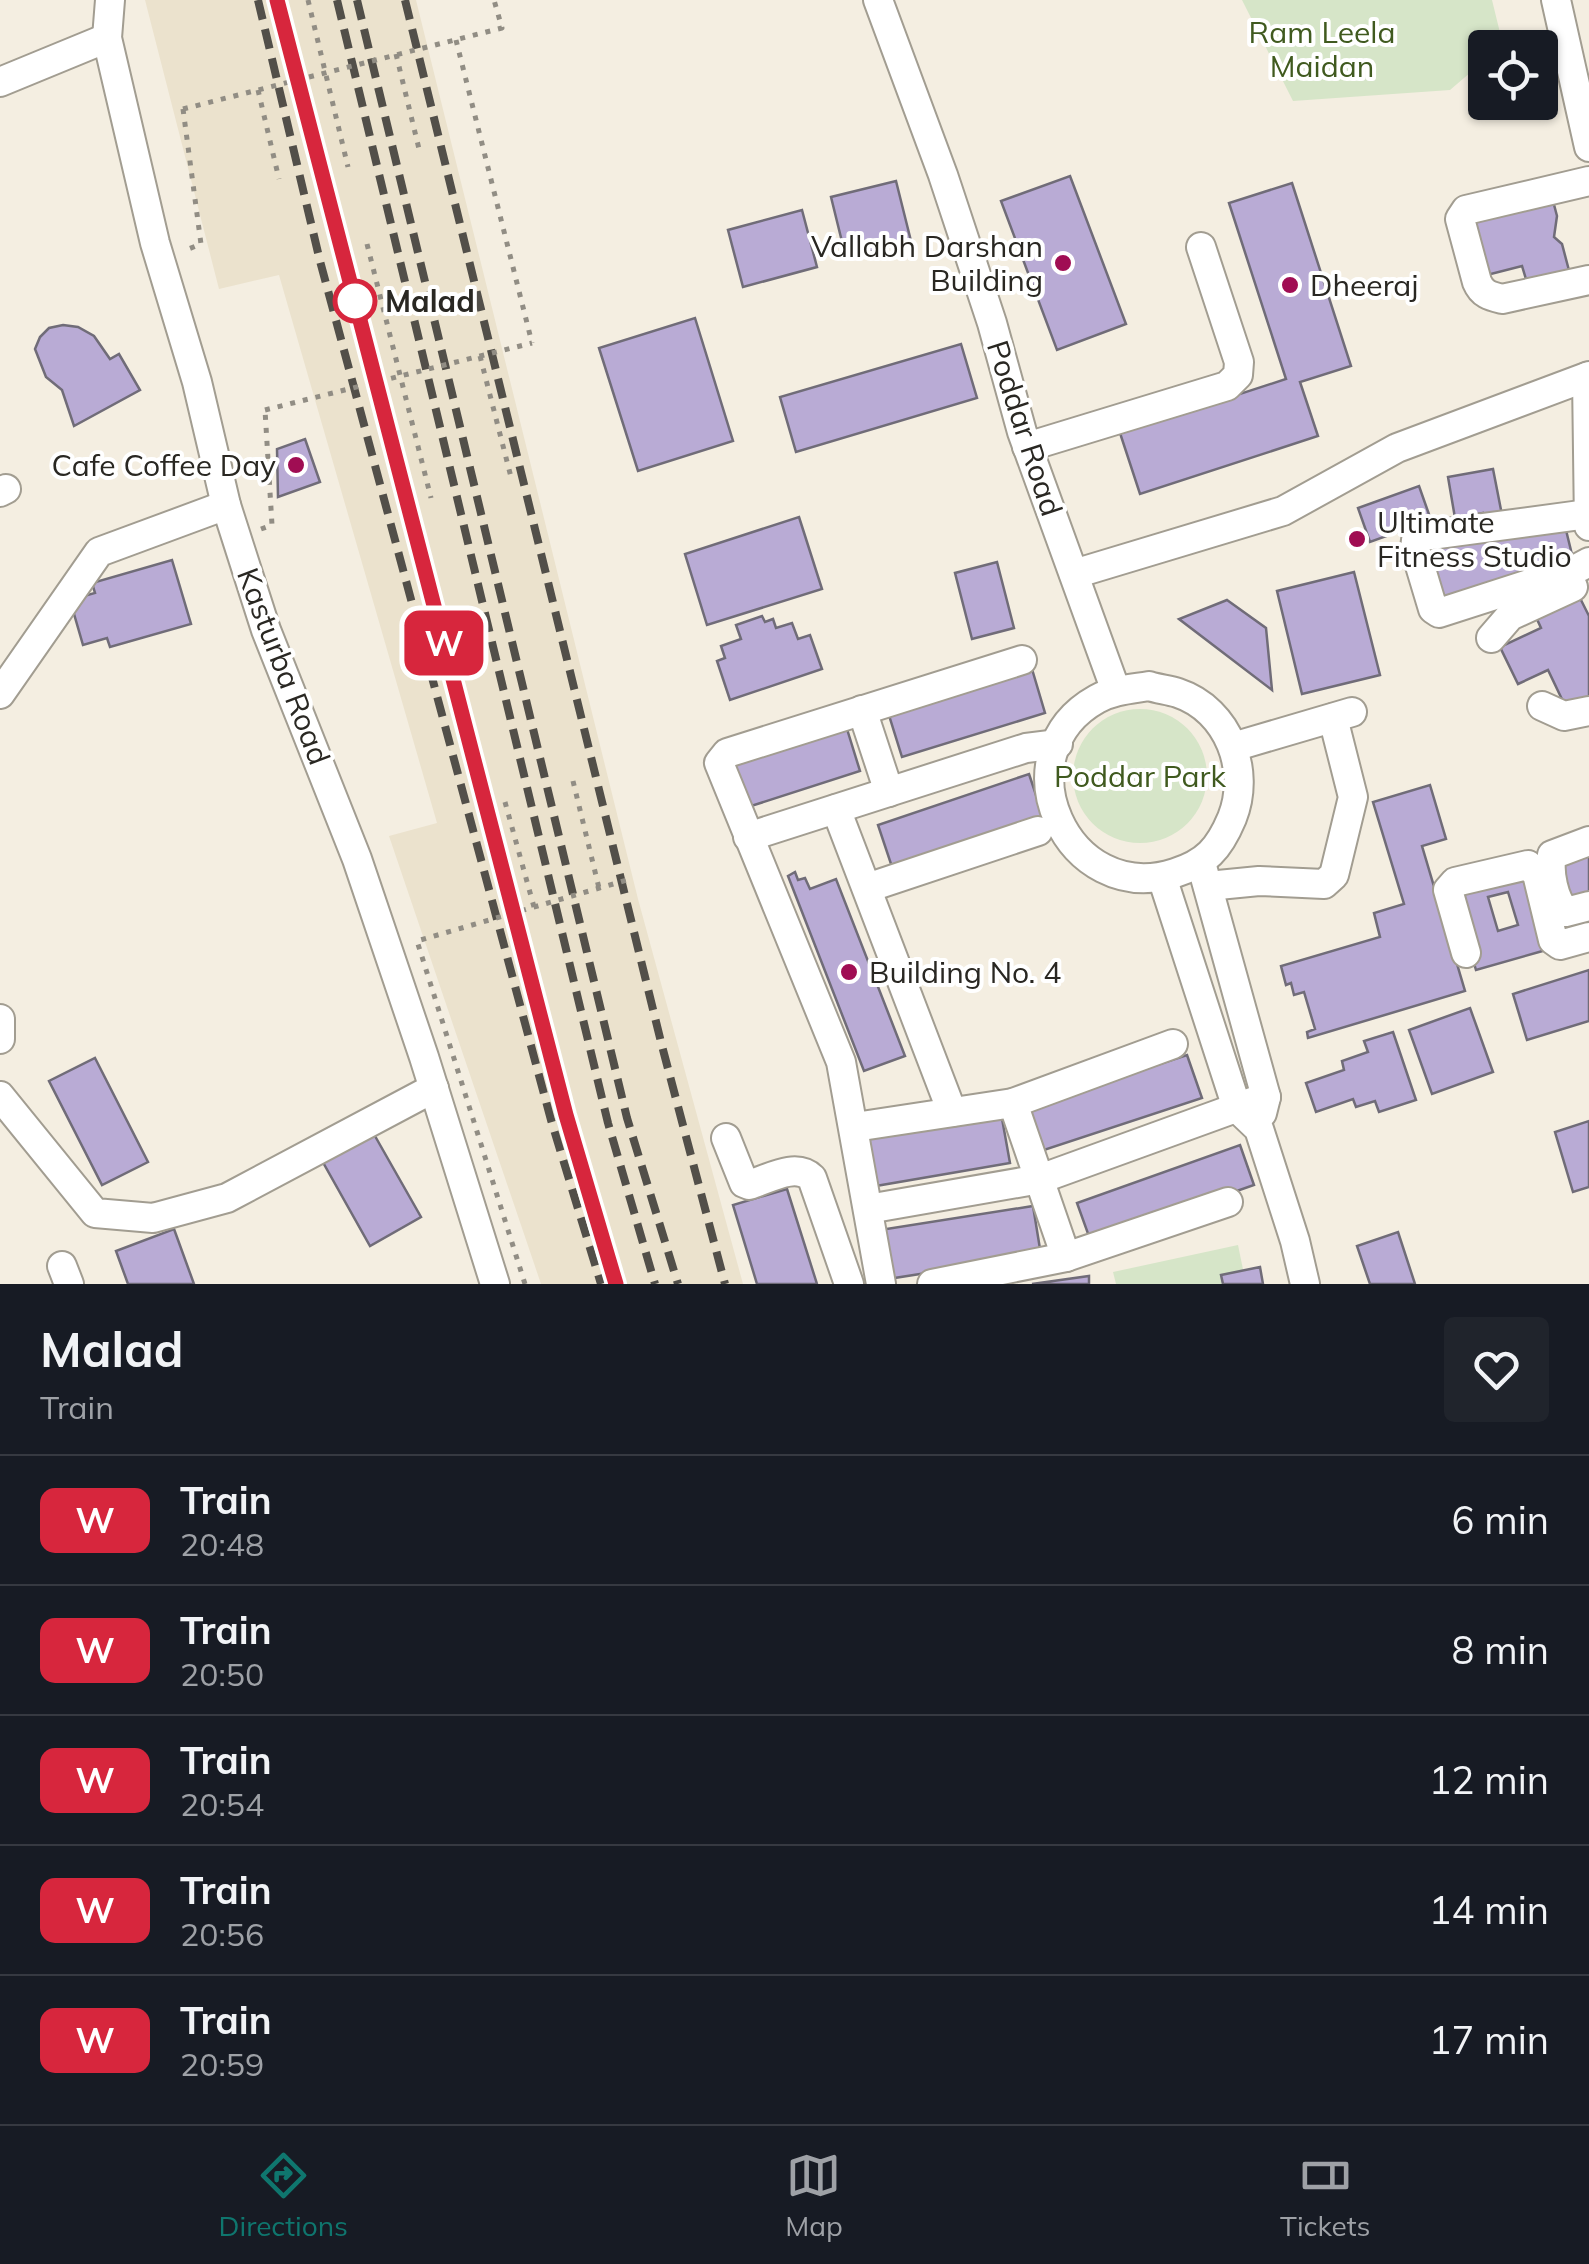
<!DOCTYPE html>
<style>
body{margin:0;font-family:Mulish,sans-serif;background:#20242c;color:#f1f3f6;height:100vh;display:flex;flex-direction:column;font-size:38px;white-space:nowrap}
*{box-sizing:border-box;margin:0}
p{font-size:32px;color:#9ea1a6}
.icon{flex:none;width:55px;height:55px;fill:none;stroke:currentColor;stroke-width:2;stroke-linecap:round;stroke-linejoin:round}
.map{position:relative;height:1284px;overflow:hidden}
.sheet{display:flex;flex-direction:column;background:#171b24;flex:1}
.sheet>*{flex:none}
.badge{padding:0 20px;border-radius:15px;font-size:35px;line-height:65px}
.buttons{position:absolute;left:1468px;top:30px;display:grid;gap:20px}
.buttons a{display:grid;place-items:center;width:90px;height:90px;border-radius:10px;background:#171b24;box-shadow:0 2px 8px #0004;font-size:50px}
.map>.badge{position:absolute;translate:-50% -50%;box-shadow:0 0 0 5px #fff}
.round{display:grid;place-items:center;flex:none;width:105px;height:105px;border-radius:10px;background:#20242c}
.head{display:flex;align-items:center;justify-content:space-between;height:170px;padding:0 40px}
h1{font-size:48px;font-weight:700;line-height:75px}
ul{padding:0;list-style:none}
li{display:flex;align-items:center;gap:30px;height:130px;padding:0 40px;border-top:2px solid #363941}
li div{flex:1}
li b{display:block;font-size:38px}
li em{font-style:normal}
li .badge{min-width:110px;font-weight:700;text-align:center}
.tab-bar{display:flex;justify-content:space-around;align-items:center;height:140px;border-top:2px solid #363941;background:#171b24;font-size:28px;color:#9ea1a6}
.tab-bar a{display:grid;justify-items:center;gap:5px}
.tab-bar .current{color:#0f766e}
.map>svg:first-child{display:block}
.built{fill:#ebe2cd}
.green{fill:#d6e5c8}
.building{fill:#b9abd5;stroke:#706c78;stroke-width:2.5;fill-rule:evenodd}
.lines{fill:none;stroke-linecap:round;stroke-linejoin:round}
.minor-casing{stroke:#a29d91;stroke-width:32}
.path{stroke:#918d84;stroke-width:5;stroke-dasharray:5 8;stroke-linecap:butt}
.minor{stroke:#fff;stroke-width:28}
.rail{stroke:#524f49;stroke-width:8;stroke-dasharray:20 10;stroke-linecap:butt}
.path-bridge{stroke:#918d84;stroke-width:5;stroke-dasharray:5 8;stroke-linecap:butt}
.line-casing{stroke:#fff;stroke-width:22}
.line{stroke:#d7263d;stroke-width:15}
.poi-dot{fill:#a00d53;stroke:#fff;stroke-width:4}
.stop-dot{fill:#fff;stroke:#d7263d;stroke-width:5}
.labels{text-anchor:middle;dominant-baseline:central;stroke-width:8;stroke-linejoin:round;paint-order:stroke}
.park-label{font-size:30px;fill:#405a1f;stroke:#fff}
.poi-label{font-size:30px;fill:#292722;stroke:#fff;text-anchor:start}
.stop-label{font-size:30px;font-weight:bold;fill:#292722;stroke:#fff;text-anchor:start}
.street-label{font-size:30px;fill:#292722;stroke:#fff}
</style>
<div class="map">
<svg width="1589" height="1284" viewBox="0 0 1589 1284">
<rect width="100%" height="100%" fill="#f4eee1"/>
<!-- built -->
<polygon class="built" points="145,0 416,0 638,899 743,1284 541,1284 389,836 437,823 279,275 219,289"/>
<!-- green -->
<g class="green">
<polygon points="1242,0 1492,0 1503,45 1485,48 1485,60 1450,90 1293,101"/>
<circle cx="1140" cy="776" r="67"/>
<polygon points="1238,1245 1246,1284 1116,1284 1113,1272"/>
</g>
<!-- building -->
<g class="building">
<polygon points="1070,176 1126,324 1057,350 1001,201"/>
<polygon points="896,181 911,241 846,258 831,197"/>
<polygon points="1292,183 1351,366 1300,382 1318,436 1140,494 1120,433 1286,379 1229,203"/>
<polygon points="1552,197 1557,216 1554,237 1562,244 1571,278 1529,289 1522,266 1483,276 1468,219"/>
<polygon points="802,210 817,267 743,287 728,230"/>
<polygon points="695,318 733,441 638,471 599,348"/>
<polygon points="63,325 78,327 94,336 110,359 119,354 140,390 74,426 62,390 46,377 35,349 40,337 49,328"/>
<polygon points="961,344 977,398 796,452 780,397"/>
<polygon points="305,439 320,482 278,497 277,449"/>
<polygon points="1493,469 1502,515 1484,518 1483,513 1455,518 1448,477"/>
<polygon points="1419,486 1431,520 1370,542 1358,508"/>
<polygon points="799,517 822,589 707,625 685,554"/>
<polygon points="1565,526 1575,567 1441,605 1424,547"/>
<polygon points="172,560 191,624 110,647 107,638 83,645 70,600 95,593 92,583"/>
<polygon points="997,562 1014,628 972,639 955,573"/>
<polygon points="1354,572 1380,675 1302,694 1277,591"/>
<polygon points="1579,596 1589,616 1589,704 1569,714 1548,670 1518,684 1500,647 1541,628 1536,617"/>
<polygon points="1227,600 1266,628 1272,690 1179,619"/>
<polygon points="762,616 765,622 773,619 776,628 792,623 798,639 810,635 822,669 730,700 717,661 725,658 721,646 741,639 736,625"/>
<polygon points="1032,669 1045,713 902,757 888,712"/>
<polygon points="847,729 860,771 745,808 731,765"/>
<polygon points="1029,774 1043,816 892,867 878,825"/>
<polygon points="1430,785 1446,839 1422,846 1465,991 1308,1038 1307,1032 1315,1029 1304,992 1294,995 1291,983 1286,985 1281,966 1380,937 1374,913 1404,904 1373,802"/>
<polygon points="1589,854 1589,896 1572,901 1562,865"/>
<polygon points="795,872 798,880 805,878 810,889 836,879 905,1056 864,1071 788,876"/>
<path d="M1531 874 1546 950 1476 970 1453 893ZM1508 892 1518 925 1498 931 1488 897Z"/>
<polygon points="1589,970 1589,1021 1527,1040 1513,994"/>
<polygon points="1470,1008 1493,1072 1432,1094 1409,1030"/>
<polygon points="1393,1032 1416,1100 1379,1112 1375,1101 1356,1107 1353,1099 1316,1112 1306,1083 1344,1070 1342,1061 1368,1052 1364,1041"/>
<polygon points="1187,1055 1202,1098 1041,1151 1026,1108"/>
<polygon points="95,1058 148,1162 102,1185 49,1081"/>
<polygon points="1001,1113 1010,1163 870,1187 861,1138"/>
<polygon points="1589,1121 1589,1187 1573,1192 1555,1132"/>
<polygon points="371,1129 421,1217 370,1246 320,1157"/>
<polygon points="1240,1145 1254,1185 1091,1242 1077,1203"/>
<polygon points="787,1189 817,1284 757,1284 733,1205"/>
<polygon points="1033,1206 1041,1255 888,1279 880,1230"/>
<polygon points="174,1229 194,1284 128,1284 116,1251"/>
<polygon points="1398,1232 1415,1284 1370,1284 1357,1246"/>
<polygon points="1260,1267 1263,1284 1223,1284 1221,1275"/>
<polygon points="1089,1276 1089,1284 1032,1284"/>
</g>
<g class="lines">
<defs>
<g id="minor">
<polyline points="110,0 107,38 155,243 197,382 226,505 266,630 357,859 424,1057 495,1284"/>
<polyline points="878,0 943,175 992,323 1022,432 1116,691"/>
<polyline points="1556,0 1589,147"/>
<polyline points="0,82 107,38"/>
<path d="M1589 181 1466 210 1460 219 1477 282C1482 294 1490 296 1502 299L1589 280"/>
<polyline points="1587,377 1589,526"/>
<polyline points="1027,447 1227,386 1238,375 1239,362 1201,247"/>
<polyline points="0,492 6,489"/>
<polyline points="1588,514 1423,536 1416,540 1415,549 1433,609 1439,613 1576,569 1589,562"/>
<polyline points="1074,574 1283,511 1397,448 1589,376"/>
<polyline points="1491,638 1510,616 1573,587"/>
<path d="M1149 686C1158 689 1169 690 1178 693 1229 710 1251 771 1232 818 1219 849 1206 863 1175 873 1067 908 998 754 1097 699 1113 690 1131 689 1149 686Z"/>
<polyline points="0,694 99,552 226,505"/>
<polyline points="1542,706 1564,716 1589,711"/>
<polyline points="862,710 889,792"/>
<polyline points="1233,747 1352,712"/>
<polyline points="836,809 952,1112"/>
<polyline points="748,837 1026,748 1058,744"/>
<path d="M1589 841 1552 855C1548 872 1554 900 1566 912L1589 906"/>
<polyline points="1203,870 1266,1097 1262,1113"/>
<polyline points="1162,877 1237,1108 1259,1129 1295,1241 1305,1284"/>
<polyline points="1208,886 1259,881 1324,884 1334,875 1353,797 1333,718"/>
<polyline points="867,888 1038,831"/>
<polyline points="1466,953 1448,890 1455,882 1528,865 1537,874 1553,940 1560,945 1589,937"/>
<polyline points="0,1019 0,1039"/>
<polyline points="0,1096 95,1213 153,1218 227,1198 434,1088"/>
<polyline points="1013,1103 1066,1257"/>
<polyline points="855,1127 1013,1103 1173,1044"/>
<path d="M726 1138 744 1183 749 1185C768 1179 796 1162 812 1178L849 1284"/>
<polyline points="868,1209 1040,1179 1266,1097"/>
<polyline points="62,1266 69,1284"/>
<polyline points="881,1284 841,1062 719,763 727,753 1022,660"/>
<polyline points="932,1284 1066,1257 1228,1202"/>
</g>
</defs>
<!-- minor casing -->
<use href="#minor" class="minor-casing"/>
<!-- path -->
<g class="path">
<polyline points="308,0 348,167"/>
<polyline points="456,40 532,343"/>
<polyline points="396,54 420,153"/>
<polyline points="258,90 279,179"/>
<polyline points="183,109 201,244 186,250"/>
<polyline points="367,244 431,498"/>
<polyline points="480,356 512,481"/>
<polyline points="261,529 272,525 265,410"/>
<polyline points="573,781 599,888"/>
<polyline points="505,802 534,907"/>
</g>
<!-- minor -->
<use href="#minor" class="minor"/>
<!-- rail -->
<g class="rail">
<polyline points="258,0 320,261 551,1120 601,1284"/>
<polyline points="277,0 566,1115 596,1219"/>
<polyline points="337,0 608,1123 655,1284"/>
<polyline points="357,0 627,1118 678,1284"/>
<polyline points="405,0 662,1046 725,1284"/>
</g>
<!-- path-bridge -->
<g class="path-bridge">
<polyline points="183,109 502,28 494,0"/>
<polyline points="265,410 532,343"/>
<polyline points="525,1284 417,941 627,880"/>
</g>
</g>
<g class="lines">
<defs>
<polyline id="line" points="277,0 566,1115 616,1284"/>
</defs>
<!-- line casing -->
<use href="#line" class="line-casing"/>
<!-- line -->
<use href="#line" class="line"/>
</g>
<!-- markers -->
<g class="poi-dot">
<circle cx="1063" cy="263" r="10"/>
<circle cx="1290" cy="285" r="10"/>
<circle cx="296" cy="465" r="10"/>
<circle cx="1357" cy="539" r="10"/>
<circle cx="849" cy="972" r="10"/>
</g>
<circle class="stop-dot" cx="355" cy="301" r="20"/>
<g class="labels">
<!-- park labels -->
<g class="park-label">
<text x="1322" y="32">Ram Leela<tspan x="1322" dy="34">Maidan</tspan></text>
<text x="1140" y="776">Poddar Park</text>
</g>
<!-- poi labels -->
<g class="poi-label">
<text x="1043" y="246" text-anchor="end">Vallabh Darshan<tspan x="1043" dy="34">Building</tspan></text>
<text x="1310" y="285">Dheeraj</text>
<text x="276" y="465" text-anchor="end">Cafe Coffee Day</text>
<text x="1377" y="522">Ultimate<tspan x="1377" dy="34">Fitness Studio</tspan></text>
<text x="869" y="972">Building No. 4</text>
</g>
<!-- stop labels -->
<g class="stop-label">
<text x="385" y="301">Malad</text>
</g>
<!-- street labels -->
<g class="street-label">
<text transform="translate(1025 428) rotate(72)">Poddar Road</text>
<text transform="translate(284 666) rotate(69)">Kasturba Road</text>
</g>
</g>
</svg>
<div class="buttons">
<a><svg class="icon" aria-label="locate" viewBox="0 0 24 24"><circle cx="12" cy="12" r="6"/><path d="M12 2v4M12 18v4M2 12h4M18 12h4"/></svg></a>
</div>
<b class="badge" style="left:444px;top:643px;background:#d7263d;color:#fff">W</b>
</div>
<section class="sheet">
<div class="head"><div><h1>Malad</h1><p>Train</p></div><a class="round"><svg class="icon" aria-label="heart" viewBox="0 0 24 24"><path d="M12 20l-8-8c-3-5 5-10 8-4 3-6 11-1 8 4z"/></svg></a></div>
<ul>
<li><span class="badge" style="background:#d7263d;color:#fff">W</span><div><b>Train</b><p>20:48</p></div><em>6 min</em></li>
<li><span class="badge" style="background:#d7263d;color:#fff">W</span><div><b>Train</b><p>20:50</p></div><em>8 min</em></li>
<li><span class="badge" style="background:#d7263d;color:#fff">W</span><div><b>Train</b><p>20:54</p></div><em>12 min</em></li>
<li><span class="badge" style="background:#d7263d;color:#fff">W</span><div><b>Train</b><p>20:56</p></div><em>14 min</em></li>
<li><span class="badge" style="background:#d7263d;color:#fff">W</span><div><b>Train</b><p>20:59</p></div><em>17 min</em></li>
</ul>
</section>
<nav class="tab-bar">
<a class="current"><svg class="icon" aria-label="directions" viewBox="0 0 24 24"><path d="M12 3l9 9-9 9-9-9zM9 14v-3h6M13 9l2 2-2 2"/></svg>Directions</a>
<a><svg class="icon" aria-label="map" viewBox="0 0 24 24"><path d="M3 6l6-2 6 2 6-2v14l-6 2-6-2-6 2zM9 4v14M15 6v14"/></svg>Map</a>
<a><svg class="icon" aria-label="tickets" viewBox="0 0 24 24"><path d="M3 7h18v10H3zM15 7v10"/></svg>Tickets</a>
</nav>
